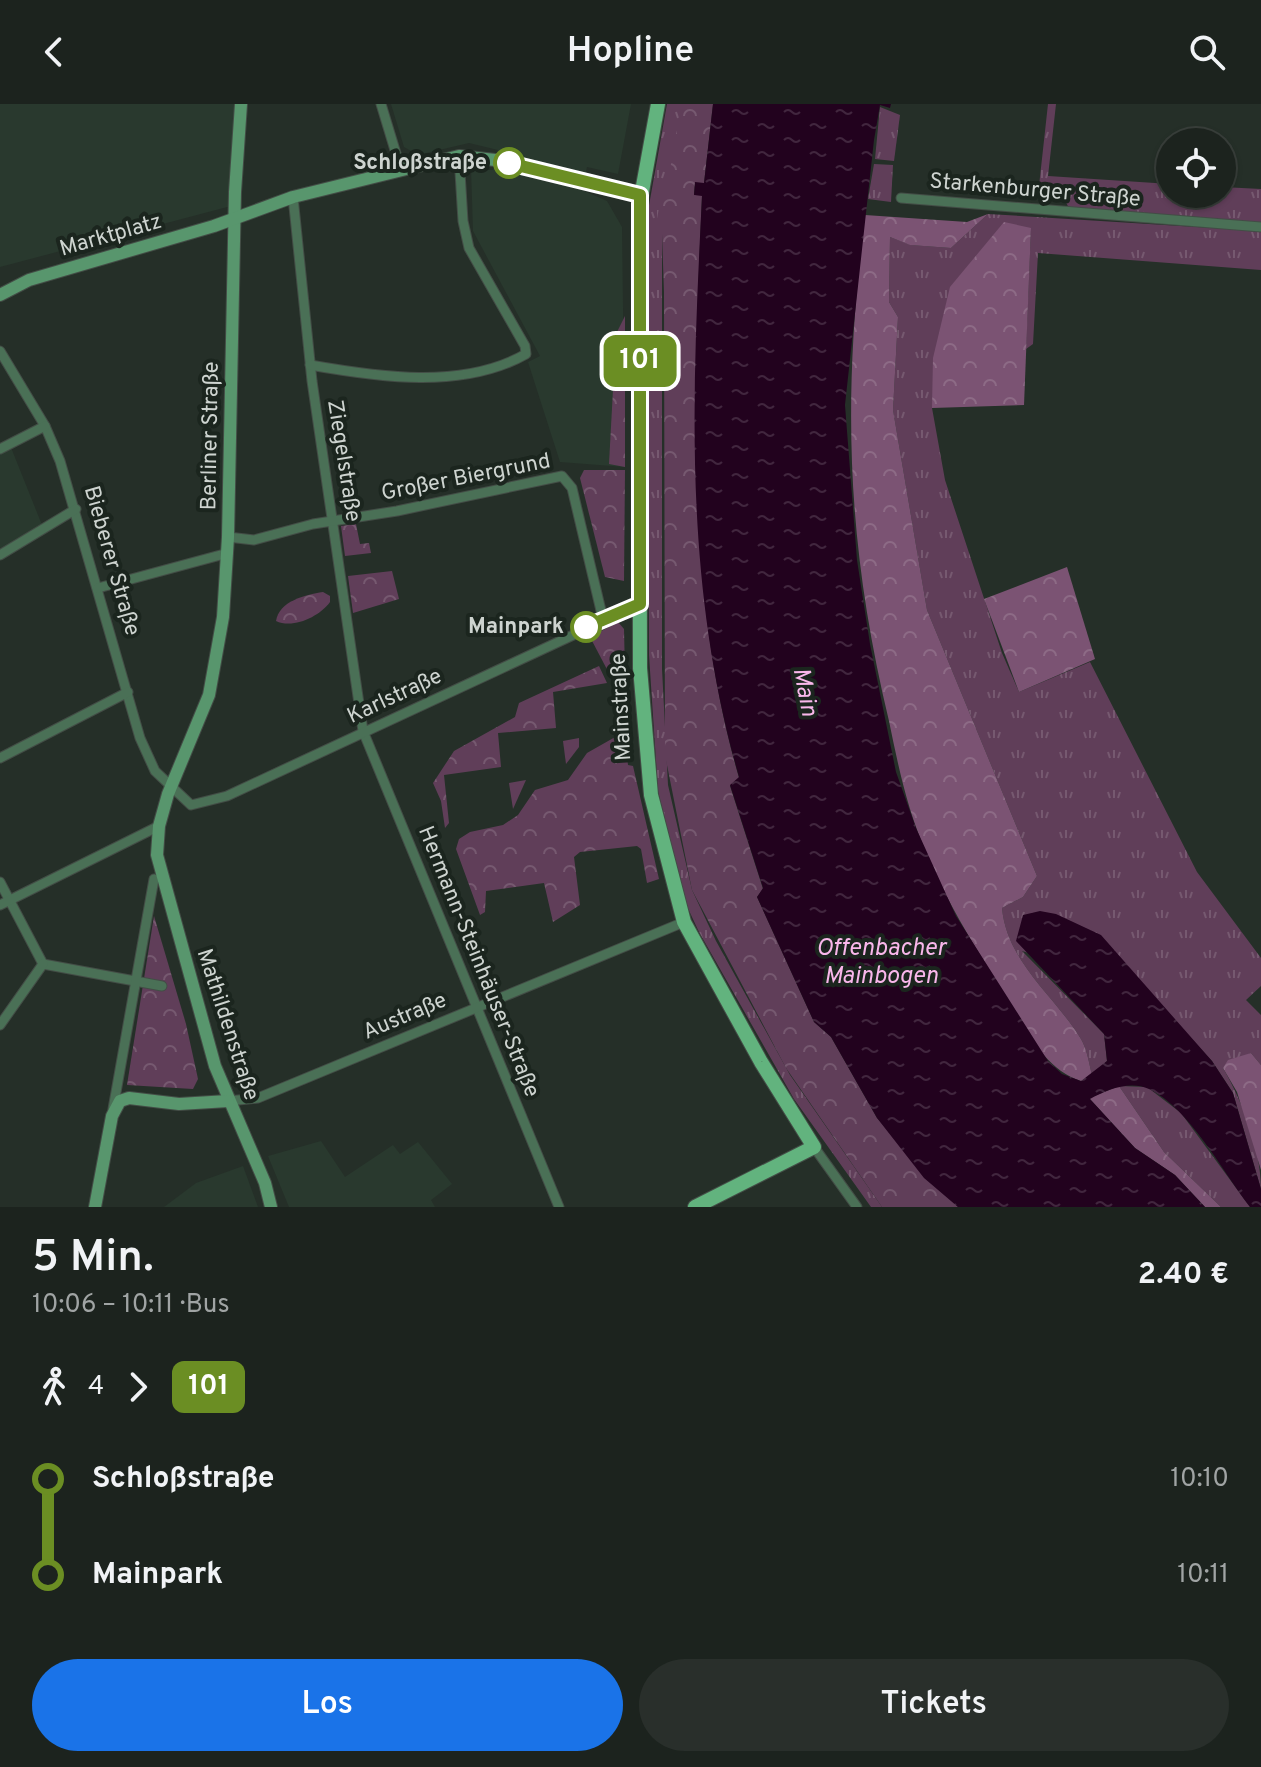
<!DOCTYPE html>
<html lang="de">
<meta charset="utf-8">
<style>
body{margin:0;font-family:Overpass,sans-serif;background:#292f2b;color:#f1f3f6;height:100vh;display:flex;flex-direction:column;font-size:30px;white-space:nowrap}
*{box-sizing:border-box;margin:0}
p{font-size:26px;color:#a0a4a4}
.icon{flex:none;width:44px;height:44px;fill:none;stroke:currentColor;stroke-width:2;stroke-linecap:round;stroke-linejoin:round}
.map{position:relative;height:1103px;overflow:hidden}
.side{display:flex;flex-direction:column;background:#1c231e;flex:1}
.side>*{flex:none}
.badge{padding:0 16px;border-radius:12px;font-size:28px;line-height:52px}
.fabs{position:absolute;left:1156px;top:24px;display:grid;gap:16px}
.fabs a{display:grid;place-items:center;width:80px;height:80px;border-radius:50%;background:#1c231e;box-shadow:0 2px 6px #0004,0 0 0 2px #3a403c;font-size:40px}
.map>.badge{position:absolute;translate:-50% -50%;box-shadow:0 0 0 4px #fff}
.legs{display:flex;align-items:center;gap:12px;height:88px;padding:0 32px;font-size:26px}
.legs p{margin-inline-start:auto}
.overview{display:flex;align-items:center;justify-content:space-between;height:136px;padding:0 32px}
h1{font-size:44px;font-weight:600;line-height:60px}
.primary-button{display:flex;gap:16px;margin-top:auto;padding:16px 32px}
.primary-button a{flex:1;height:92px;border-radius:48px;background:#1a73e8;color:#fff;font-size:32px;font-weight:600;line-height:92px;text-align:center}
.primary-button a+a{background:#292f2b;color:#f1f3f6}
ul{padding:0 32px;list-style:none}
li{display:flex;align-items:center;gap:28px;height:96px;font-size:30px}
li i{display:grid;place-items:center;width:12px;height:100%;margin:0 10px;background:currentColor}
li i::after{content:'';width:20px;height:20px;margin:-10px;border:6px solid;border-radius:50%;background:#1c231e}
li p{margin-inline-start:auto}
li:first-child i{background:linear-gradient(#0000 50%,currentColor 0)}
li:last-child i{background:linear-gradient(currentColor 50%,#0000 0)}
header{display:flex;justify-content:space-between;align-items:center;height:104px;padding:0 32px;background:#1c231e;font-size:36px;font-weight:600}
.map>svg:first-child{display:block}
.built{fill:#29392e}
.grass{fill:url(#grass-tufts)}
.forest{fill:url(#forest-crowns)}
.park{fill:url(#park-crowns)}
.water{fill:url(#water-ripples)}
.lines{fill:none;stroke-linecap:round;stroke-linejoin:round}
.secondary-tunnel{stroke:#3e4841;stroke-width:12;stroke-dasharray:12 6;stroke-linecap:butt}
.street-casing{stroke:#434d46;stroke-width:11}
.secondary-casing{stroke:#434d46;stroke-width:14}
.primary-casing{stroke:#434d46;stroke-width:16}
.street{stroke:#4a7056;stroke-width:9}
.secondary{stroke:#58966d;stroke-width:12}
.primary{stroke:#62b37e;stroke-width:14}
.line-1-casing{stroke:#fff;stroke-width:18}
.line-1{stroke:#6b8e23;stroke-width:12}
.stop-1-dot{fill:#fff;stroke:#6b8e23;stroke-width:4}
.labels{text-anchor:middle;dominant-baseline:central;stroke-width:8;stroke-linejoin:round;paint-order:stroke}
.stop-label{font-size:22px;font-weight:bold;fill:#ced4d0;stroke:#1b251e;text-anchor:end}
.street-label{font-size:22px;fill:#ced4d0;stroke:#1b251e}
.water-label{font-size:24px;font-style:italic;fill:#f9b7eb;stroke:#1b251e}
</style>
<header><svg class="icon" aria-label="back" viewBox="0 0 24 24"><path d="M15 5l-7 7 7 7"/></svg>Hopline<svg class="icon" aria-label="search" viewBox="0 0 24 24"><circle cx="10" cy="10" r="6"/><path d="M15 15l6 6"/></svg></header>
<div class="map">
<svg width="1261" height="1103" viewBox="0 0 1261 1103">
<defs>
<pattern id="grass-tufts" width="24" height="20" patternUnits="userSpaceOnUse" patternTransform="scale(2)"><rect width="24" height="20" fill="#603e59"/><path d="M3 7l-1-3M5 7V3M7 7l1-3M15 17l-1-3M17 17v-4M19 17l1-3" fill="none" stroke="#765970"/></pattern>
<pattern id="forest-crowns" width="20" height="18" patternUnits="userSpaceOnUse" patternTransform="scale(2)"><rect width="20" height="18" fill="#7b5373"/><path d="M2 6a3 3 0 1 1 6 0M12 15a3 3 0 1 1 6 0" fill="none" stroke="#8d6b86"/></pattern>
<pattern id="park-crowns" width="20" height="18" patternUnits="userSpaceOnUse" patternTransform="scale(2)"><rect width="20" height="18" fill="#603e59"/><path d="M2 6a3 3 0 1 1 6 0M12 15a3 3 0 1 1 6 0" fill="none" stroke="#765970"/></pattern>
<pattern id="water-ripples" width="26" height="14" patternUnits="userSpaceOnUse" patternTransform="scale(2)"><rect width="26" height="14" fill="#22021e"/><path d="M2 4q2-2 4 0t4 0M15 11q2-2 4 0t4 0" fill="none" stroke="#41263e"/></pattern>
</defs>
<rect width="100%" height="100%" fill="#252f28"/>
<!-- built -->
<g class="built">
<polygon points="0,0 235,0 231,102 0,163"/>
<polygon points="391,0 631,0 618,70 587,63 582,86 607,97 622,123 625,363 560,358 528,258 540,252 473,127 471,65 493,66 498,46 469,39 418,51 404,43"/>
<polygon points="10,341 42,421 0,447 0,346"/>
<polygon points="321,1037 345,1073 393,1041 400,1050 418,1038 452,1080 431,1096 435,1103 289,1103 268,1052"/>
<polygon points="243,1062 258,1103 164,1103 196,1079"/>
</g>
<!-- grass -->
<g class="grass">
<polygon points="667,0 682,0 662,130 662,565 668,681 692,786 716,837 790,971 882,1103 871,1103 794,995 699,828 685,798 658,687 649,551 648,107"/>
<polygon points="1048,0 1056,0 1048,72 1170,80 1170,90 1222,90 1222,83 1261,85 1261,120 1070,107 1066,98 1066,84 1039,82"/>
<polygon points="880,3 900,11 894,57 875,55"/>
<polygon points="874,60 893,61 891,98 868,95"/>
<path d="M988 110 1261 127V166L1038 149 1033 240 1026 245 1031 124 932 304 945 376 1002 549 1019 588 1090 558 1197 768 1261 854V882L1246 896 1261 911V961L1251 949 1223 964C1243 999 1261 1045 1261 1085L1233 989 1212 957 1142 881 1022 847 1104 930 1107 957 1092 971C1089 959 1087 945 1081 935 1054 891 1007 858 1002 804L1023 793 1037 772 927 506 893 306 898 213 889 198 890 133 911 141 951 144Z"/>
<polygon points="625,578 627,614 622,618 614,579"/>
<polygon points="579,634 579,643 566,660 563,637"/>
<polygon points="526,676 513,705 509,679"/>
<polygon points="1119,982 1147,983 1181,1009 1250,1103 1221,1103 1164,1048"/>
</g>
<!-- forest -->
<g class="forest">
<path d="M988 110 951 144 910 141 890 133 889 198 898 213 893 306 927 506 1037 772 1023 793 1002 804C1007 858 1054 891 1081 935 1087 945 1089 959 1092 971L1081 977C1040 964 1019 913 997 878 963 824 929 767 910 705 901 676 895 646 889 617 846 438 842 293 865 111L967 118Z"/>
<polygon points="1004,118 1031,124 1024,301 932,304 933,254 950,183"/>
<polygon points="1067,463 1095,555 1019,588 984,495"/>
<polygon points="1251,949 1261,961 1261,1066 1237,988 1223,964 1228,956"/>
<polygon points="1119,982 1164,1048 1221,1103 1205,1103 1175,1071 1135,1044 1089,994"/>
</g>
<!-- park -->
<g class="park">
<path d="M681 0H713L704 79H695L694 90 702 91C694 287 684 483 739 674L730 682 763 785 757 793 814 918 831 933 877 1014 958 1103H882L786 964 692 786 665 651 664 188 662 130 657 115 664 75 669 72Z"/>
<polygon points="625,212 625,363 609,360 616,230"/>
<polygon points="584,366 625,366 624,477 605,473 580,374"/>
<polygon points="356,420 360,440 369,439 371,449 345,452 341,422"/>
<polygon points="392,467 399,495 353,509 348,472"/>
<path d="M323 488 330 492V498C319 513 293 525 276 517 279 497 305 491 323 488Z"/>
<polygon points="618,518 624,525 625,570 611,573 590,533"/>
<polygon points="599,562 607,579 553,588 556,624 498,629 501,663 444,671 449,719 445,724 441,697 433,679 454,647 515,613 519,599"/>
<polygon points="624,628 628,661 633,662 659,775 647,779 641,745 637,742 580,748 574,753 580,801 553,818 544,779 486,787 485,808 480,811 456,745 459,735 470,728 503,721 518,711 535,686 568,676 587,649"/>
<polygon points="154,812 186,920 198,975 193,985 127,981"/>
</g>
<!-- water -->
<path class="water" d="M713 0H891L890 4 880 1 874 36 845 301 857 456 870 540 896 668 916 724 956 812 1048 957 1062 970 1081 977 1107 957 1104 930 1016 837 1023 811 1040 807 1056 810 1101 831 1212 957 1233 989 1261 1085V1103H1250C1222 1067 1190 1005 1149 985 1130 976 1106 986 1090 995L1135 1044 1175 1071 1205 1103H958L924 1074 877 1014 831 933 814 918 757 793 763 784 730 681 739 673C683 478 692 292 702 92L694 91 695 78 704 79Z"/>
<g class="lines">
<!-- secondary-tunnel -->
<polyline class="secondary-tunnel" points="495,56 525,62"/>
<defs>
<g id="street">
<polyline points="381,0 401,66"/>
<polyline points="293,93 312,277 363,627 559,1103"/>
<polyline points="901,94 1261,123"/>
<polyline points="0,247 45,322 60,357 140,634 155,667 191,701 227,692 640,500"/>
<path d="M310 261C378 273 463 286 526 250L525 242 469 144 463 117 459 52"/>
<polyline points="0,345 45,322"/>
<polyline points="228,433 254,436 313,420 397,407 562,372 572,384 603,515"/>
<polyline points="0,451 76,405"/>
<polyline points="98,484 228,449"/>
<polyline points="0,654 128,588"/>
<polyline points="0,778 43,860"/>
<polyline points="0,801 159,722"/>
<polyline points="43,860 162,882"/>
<polyline points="0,921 43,860"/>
<polyline points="228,997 258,994 684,818"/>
<polyline points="113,1005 154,775"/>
<polyline points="814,1043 857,1103"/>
</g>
<g id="secondary">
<polyline points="241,0 235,88 228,433 223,513 209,591 168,690 159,722 157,751 215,962 265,1079 271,1103"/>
<polyline points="525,62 640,91"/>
<polyline points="0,191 29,176 214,122 293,93 459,52 495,56"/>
<polyline points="95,1103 112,1012 120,997 129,994 179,1000 228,997"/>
</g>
<polyline id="primary" points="658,0 639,104 640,564 651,691 684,818 761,958 814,1043 695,1103"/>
</defs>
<!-- street casing -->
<use href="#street" class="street-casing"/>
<!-- secondary casing -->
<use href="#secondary" class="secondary-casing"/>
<!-- primary casing -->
<use href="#primary" class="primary-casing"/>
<!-- street -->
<use href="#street" class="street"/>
<!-- secondary -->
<use href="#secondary" class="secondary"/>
<!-- primary -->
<use href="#primary" class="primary"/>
</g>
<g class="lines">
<defs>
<polyline id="line-1" points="509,59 640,91 640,500 586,523"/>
</defs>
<!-- line-1 casing -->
<use href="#line-1" class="line-1-casing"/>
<!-- line-1 -->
<use href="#line-1" class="line-1"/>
</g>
<!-- markers -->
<g class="stop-1-dot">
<circle cx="509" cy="59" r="14"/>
<circle cx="586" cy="523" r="14"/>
</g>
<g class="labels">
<!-- stop labels -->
<g class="stop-label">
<text x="487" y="59">Schloßstraße</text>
<text x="564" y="523">Mainpark</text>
</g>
<!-- street labels -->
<g class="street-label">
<text transform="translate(1035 87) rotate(5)">Starkenburger Straße</text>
<text transform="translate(111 132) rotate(-16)">Marktplatz</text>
<text transform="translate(211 332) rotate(-89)">Berliner Straße</text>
<text transform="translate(343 357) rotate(81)">Ziegelstraße</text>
<text transform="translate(466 374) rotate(-11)">Großer Biergrund</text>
<text transform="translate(111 457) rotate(74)">Bieberer Straße</text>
<text transform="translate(395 593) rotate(-25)">Karlstraße</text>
<text transform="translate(622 603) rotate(-93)">Mainstraße</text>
<text transform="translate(478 858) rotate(68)">Hermann-Steinhäuser-Straße</text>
<text transform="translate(405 913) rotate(-23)">Austraße</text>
<text transform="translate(227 921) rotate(72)">Mathildenstraße</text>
</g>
<!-- water labels -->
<g class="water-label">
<text transform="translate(804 588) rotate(79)">Main</text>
<text x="881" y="845">Offenbacher<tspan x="881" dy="28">Mainbogen</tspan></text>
</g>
</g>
</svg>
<div class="fabs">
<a><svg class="icon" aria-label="locate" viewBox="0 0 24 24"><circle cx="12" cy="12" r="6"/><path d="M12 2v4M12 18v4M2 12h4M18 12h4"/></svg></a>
</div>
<b class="badge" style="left:640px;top:257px;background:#6b8e23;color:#fff">101</b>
</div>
<section class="side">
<div class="overview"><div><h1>5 Min.</h1><p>10:06 – 10:11 · Bus</p></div><b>2.40 €</b></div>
<div class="legs"><svg class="icon" aria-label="walk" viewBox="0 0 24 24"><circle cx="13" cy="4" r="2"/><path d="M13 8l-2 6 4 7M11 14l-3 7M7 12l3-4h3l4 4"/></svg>4<svg class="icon" aria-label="forward" viewBox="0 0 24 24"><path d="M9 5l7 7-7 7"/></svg><b class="badge" style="background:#6b8e23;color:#fff">101</b></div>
<ul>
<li><i style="color:#6b8e23"></i><b>Schloßstraße</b><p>10:10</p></li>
<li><i style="color:#6b8e23"></i><b>Mainpark</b><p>10:11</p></li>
</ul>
<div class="primary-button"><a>Los</a><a>Tickets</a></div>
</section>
